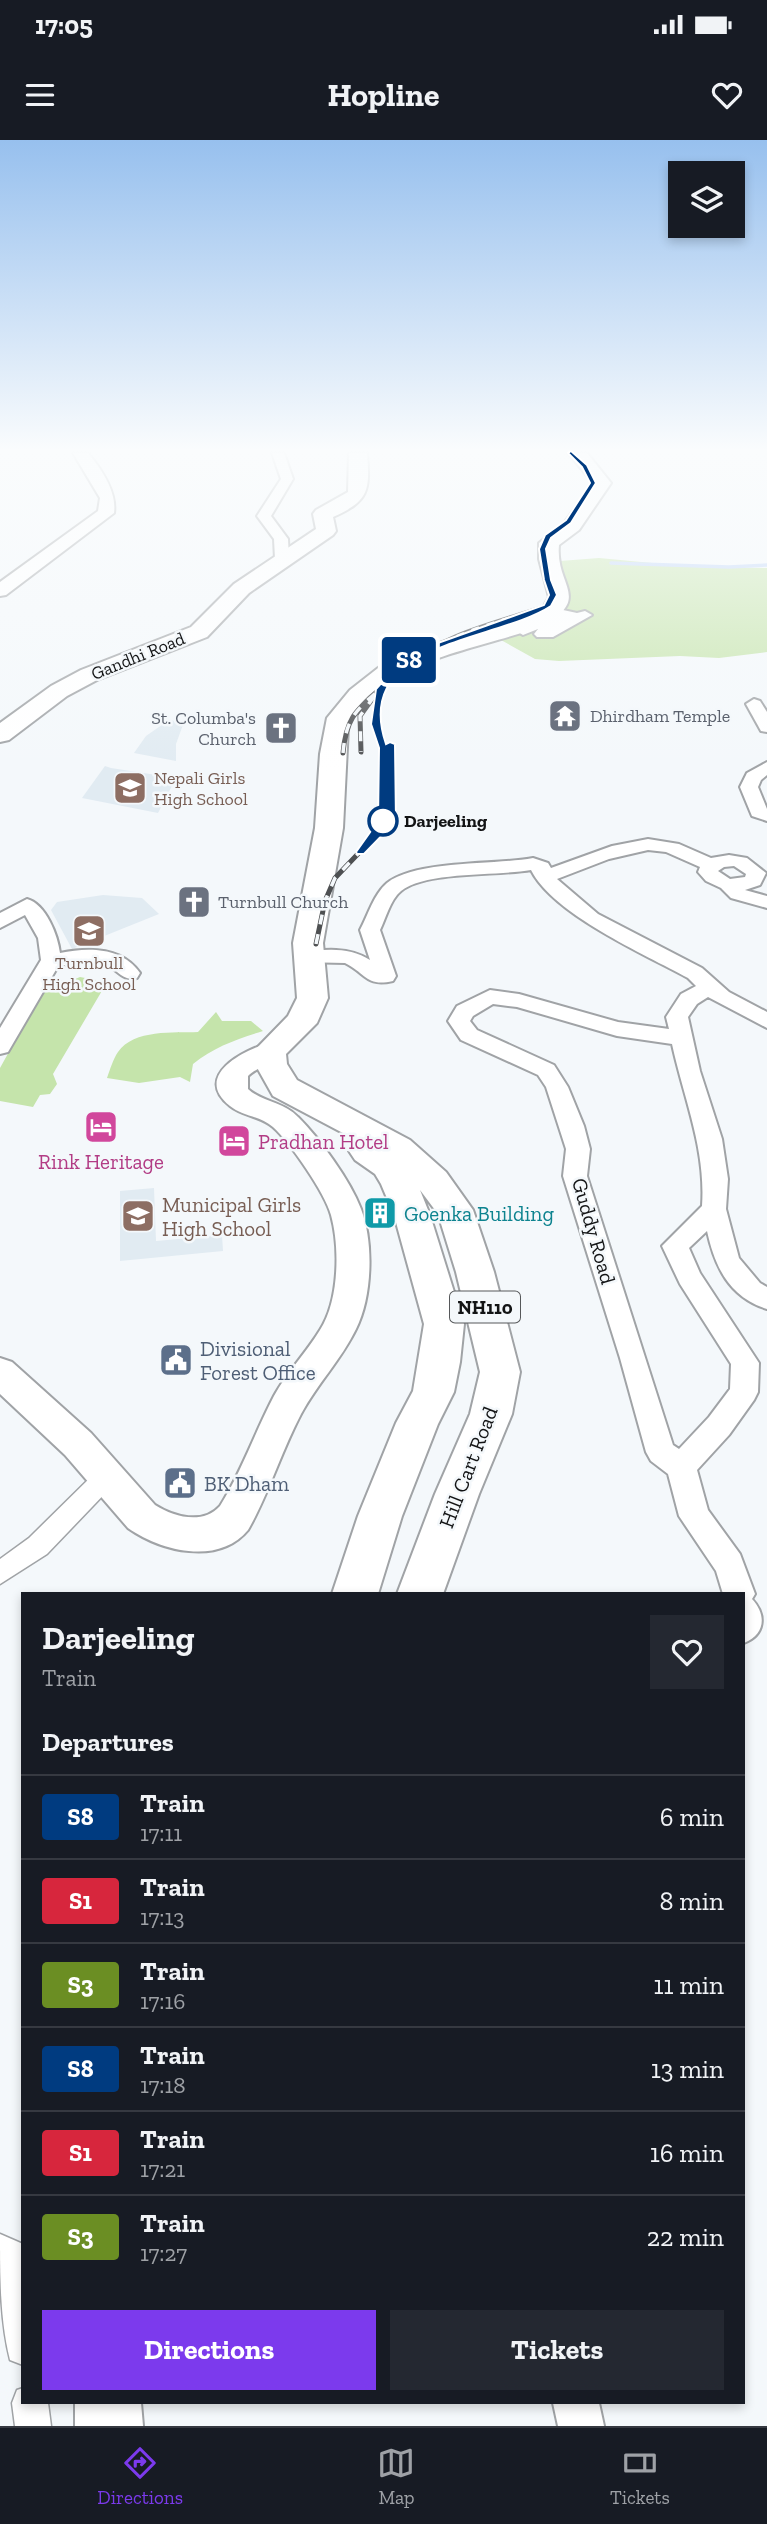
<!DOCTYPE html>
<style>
body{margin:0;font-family:"Zilla Slab",serif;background:#242831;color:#f1f3f6;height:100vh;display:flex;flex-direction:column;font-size:26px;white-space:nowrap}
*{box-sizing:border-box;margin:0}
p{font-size:23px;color:#9ea1a6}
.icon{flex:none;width:38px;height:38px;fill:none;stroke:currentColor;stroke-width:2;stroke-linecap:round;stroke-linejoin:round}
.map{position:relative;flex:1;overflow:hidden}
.drawer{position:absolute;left:21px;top:1452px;width:724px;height:812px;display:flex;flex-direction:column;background:#171b24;border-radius:0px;box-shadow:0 4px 10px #0003}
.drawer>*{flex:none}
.badge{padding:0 14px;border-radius:5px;font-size:24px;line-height:46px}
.fabs{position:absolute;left:668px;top:21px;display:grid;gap:14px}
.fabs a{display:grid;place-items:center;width:77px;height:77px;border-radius:0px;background:#171b24;box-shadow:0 4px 10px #0003;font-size:35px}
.map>.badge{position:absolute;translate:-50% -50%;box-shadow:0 0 0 4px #fff}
h2{padding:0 21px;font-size:26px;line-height:63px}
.round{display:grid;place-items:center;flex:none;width:74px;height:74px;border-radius:0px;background:#242831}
.summary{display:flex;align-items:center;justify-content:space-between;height:119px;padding:0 21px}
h1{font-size:33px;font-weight:800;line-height:52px}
.cta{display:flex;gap:14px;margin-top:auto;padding:14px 21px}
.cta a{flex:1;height:80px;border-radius:0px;background:#7c3aed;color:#fff;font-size:28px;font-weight:800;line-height:80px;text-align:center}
.cta a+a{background:#242831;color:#f1f3f6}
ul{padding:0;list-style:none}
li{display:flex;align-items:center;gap:21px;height:84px;padding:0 21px;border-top:2px solid #363941}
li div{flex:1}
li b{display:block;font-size:26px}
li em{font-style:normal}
li .badge{min-width:77px;font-weight:700;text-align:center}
.status{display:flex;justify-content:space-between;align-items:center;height:49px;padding:0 35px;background:#171b24;direction:ltr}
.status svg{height:19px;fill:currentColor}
header{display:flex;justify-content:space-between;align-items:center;height:91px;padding:0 21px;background:#171b24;font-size:32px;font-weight:800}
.tab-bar{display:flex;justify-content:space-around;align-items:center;height:98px;border-top:2px solid #363941;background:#171b24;font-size:19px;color:#9ea1a6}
.tab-bar a{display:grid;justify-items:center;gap:4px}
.tab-bar .current{color:#7c3aed}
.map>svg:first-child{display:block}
.built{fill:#e1ebf2}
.green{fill:#c5e4ab}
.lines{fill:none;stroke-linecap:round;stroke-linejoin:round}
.stream{stroke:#bdd3f7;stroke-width:3.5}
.pedestrian-casing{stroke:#a0a3a6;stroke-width:3}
.minor-casing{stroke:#a0a3a6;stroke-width:4}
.tertiary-casing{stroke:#a0a3a6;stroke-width:4}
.secondary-casing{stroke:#a0a3a6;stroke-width:4}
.trunk-casing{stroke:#a0a3a6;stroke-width:4}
.pedestrian{fill:#fff;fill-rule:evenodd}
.minor{fill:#fff;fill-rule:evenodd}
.tertiary{fill:#fff;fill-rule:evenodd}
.secondary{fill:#fff;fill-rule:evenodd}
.trunk{fill:#fff;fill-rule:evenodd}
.rail-far1-casing{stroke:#4e5052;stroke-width:4.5}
.rail-casing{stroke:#4e5052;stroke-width:5}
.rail-far1{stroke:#f4f8fb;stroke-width:2.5;stroke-dasharray:8;stroke-linecap:butt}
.rail{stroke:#f4f8fb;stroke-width:3.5;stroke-dasharray:10;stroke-linecap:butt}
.line{fill:#003b80;stroke:#fff;stroke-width:2}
.stop-dot{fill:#fff;stroke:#003b80;stroke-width:3.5}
.labels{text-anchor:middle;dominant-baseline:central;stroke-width:5;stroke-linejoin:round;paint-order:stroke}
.far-street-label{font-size:18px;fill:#131415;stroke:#f4f8fb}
.far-worship-label{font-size:18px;fill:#5b616d;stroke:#f4f8fb;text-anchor:start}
.far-education-label{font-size:18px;fill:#785e54;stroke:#f4f8fb;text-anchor:start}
.far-stop-label{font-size:18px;font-weight:bold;fill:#131415;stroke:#f4f8fb;text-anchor:start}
.shield{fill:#f4f8fb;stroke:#56585a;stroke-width:2}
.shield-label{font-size:19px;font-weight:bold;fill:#131415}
.hotel-label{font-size:21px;fill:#b23c85;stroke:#f4f8fb;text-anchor:start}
.education-label{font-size:21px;fill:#785e54;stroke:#f4f8fb;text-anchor:start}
.culture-label{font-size:21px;fill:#0d838f;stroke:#f4f8fb;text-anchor:start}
.street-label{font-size:21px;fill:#131415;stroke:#f4f8fb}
.service-label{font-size:21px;fill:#4e5e75;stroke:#f4f8fb;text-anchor:start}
</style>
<div class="status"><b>17:05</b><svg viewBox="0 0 49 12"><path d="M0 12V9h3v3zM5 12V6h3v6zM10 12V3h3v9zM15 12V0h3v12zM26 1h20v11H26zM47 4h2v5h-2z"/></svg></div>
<header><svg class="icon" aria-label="menu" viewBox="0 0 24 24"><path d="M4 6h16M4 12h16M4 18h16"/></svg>Hopline<svg class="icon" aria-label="heart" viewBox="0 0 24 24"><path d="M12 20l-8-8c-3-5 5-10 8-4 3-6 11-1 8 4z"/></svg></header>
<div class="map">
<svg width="767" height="2286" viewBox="0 0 767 2286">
<rect width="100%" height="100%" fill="#f4f8fb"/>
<!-- built -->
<g class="built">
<polygon points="169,580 184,582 176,604 176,621 134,613 146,596"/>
<polygon points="105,626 111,628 176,638 158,673 82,658"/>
<polygon points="103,755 142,758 159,774 72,809 51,770 57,762"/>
<polygon points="154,1048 156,1101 222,1095 223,1111 120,1121 120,1051"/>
</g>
<!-- green -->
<g class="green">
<polygon points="599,418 694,427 767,428 767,512 719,518 680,516 559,521 535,519 501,500 530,489 560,471 560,421"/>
<polygon points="80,837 101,841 103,849 53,934 57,944 50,954 40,955 33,967 0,961 0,928 45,847 53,839 68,842"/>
<path d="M216 872 222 881H251L263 891C237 899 214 907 193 924L190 942 180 937 139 943 107 938C110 930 113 919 118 912 134 889 174 893 198 892Z"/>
</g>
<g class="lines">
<!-- stream -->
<polyline class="stream" points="611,423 729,427 767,425"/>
<defs>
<g id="pedestrian">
<polygon points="106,1327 114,1330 118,1337 114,1344 47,1414 0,1444 0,1419 29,1398 98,1330"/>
<path d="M0 2094 23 2104V2225L10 2220C0 2181 0 2135 0 2094Z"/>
<polygon points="23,2248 23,2263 48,2263 51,2286 15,2286 12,2263 17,2250"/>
</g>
<g id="minor">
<polygon points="272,313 284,313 293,339 271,376 288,399 289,419 282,423 275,419 274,399 257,376 281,339"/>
<polygon points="563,470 577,473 585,471 592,475 553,497 537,497 534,494 538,489 523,495 515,490"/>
<polygon points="754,559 760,561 767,572 767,592 761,591 746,564"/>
<polygon points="767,622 767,635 761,640 758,647 767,669 767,681 752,676 740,647 747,633"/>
<path d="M648 699 679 704 711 718 729 715 747 718 766 733 760 745 745 750 767 756V768L731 758 721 748 706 741 698 732 700 727 666 712 648 710 609 719 557 739 598 774 702 828 729 852 767 872V888L708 857 697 864 688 877 700 931 722 999 728 1039 726 1069 739 1118 760 1143 767 1147V1169C729 1157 715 1127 707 1091L689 1108 700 1133 759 1223 758 1252 754 1260 729 1295 697 1330 708 1370 740 1414 755 1454 752 1459C767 1475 765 1495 744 1503V1454H723L716 1431 679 1376 668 1334 651 1321 646 1312 620 1218 563 1036 566 1009 546 947 538 935 461 900 448 881 457 866 490 850 519 854 618 882 669 889 666 877 681 854 696 846 688 838C644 814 553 774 531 730 499 736 425 731 401 751 390 760 386 778 380 790L396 836 393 841C366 847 367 834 345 823L300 822 297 818 300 814C323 808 350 807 370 820L360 790C368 775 374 754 387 743 416 720 496 725 533 718L548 723 551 728 612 706ZM734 726 746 734 745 737 730 739 718 731 724 727ZM493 864 517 867 617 896 672 904C684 959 706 1009 702 1066L662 1106 680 1144 731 1224 730 1249 709 1277 679 1309 673 1305 587 1036 590 1009 584 986 568 947 554 925 477 890 470 881 473 876Z"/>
<path d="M27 759C46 764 58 796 60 813 89 807 122 807 140 833L137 838C121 842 117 827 102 823 88 819 71 823 57 828L8 912 0 914V888L41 820 38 798 25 775 0 788V773Z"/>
<polygon points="553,2263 599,2263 604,2286 558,2286"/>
</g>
<g id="tertiary">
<path d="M73 313H88C102 330 117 352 114 373L6 455 0 456V442L98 371 100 358Z"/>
<path d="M269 903 279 906 283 912C276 923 258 926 248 936V949C262 962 284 962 298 977 320 999 350 1040 361 1069 374 1103 372 1157 356 1189 341 1220 317 1244 301 1274 281 1312 269 1353 248 1390 218 1426 161 1411 128 1388L65 1315 0 1254V1218L12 1222 91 1293 155 1365C174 1377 203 1385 220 1366 242 1331 255 1292 274 1256 287 1232 306 1213 320 1190 339 1161 340 1108 331 1075 325 1053 290 1002 273 987 260 976 242 976 230 966 192 936 244 910 269 903Z"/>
</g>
<path id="secondary" d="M349 313H367C370 351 369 361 333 377L336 391 333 395 249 453 207 497 97 540 67 556 9 600 0 602V583L51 546 81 530 191 487 234 444 316 389 313 374 316 370 348 352Z"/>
<g id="trunk">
<path d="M568 313H587L611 343 579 390 559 405C555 446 593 458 542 486 486 508 369 522 348 587L343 688 323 803 328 858 317 883 286 914 287 924 297 940 410 1000 446 1032 473 1070 494 1132 520 1232 512 1274 479 1354 443 1454H397L435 1354 470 1274 480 1232 456 1132 438 1074 420 1050 430 1075 464 1184 460 1222 454 1252 438 1284 402 1376 378 1454H332L358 1376 396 1283 413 1251 424 1184 394 1075 381 1044 375 1034 355 1020 349 1011 358 1001 273 956 255 924 253 912 288 876 297 858 293 803 315 688 320 614 327 578 350 550 387 521 409 512 526 477 543 468 549 457 539 419V403L565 382 593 343Z"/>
<polygon points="75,2263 141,2263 143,2286 75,2286"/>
</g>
</defs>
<!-- pedestrian casing -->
<use href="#pedestrian" class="pedestrian-casing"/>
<!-- minor casing -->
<use href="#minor" class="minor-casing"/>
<!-- tertiary casing -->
<use href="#tertiary" class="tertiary-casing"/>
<!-- secondary casing -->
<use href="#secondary" class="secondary-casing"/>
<!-- trunk casing -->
<use href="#trunk" class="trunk-casing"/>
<!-- pedestrian -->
<use href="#pedestrian" class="pedestrian"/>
<!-- minor -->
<use href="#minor" class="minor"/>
<!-- tertiary -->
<use href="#tertiary" class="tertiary"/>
<!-- secondary -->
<use href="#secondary" class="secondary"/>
<!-- trunk -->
<use href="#trunk" class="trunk"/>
<defs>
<path id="rail-far1" d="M402 529C441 494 499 482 547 466L553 455 547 440 543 409 547 397 569 381 593 343 585 326 571 313"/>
<g id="rail">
<path d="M343 613C346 580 354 572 378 551L360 576 361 612"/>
<polyline points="316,804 325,761 335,738 374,697 383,681 384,612 376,587 377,562 389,540 404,527"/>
</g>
</defs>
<!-- rail-far1 casing -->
<use href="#rail-far1" class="rail-far1-casing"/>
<!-- rail casing -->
<use href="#rail" class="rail-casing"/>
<!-- rail-far1 -->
<use href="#rail-far1" class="rail-far1"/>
<!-- rail -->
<use href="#rail" class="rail"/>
</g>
<!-- sky -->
<linearGradient id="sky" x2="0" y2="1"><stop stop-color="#97c0ee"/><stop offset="0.49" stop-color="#fafcfd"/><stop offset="1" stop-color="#fafcfd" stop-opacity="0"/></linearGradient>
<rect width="767" height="633" fill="url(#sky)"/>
<!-- line -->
<path class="line" d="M571 311 587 325 596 343 571 383 551 398 546 409 551 440 557 455 551 466C494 503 351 501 386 604L390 602 395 604 396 681 364 714H357L356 712 378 681 379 608 371 584 376 549 400 522 421 509 544 465 549 455 544 440 539 409 545 395 566 380 590 343 582 327 568 313Z"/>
<!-- icons -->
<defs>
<symbol id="temple-square" viewBox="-11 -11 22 22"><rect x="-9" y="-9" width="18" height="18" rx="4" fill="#6b7280" stroke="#f4f8fb"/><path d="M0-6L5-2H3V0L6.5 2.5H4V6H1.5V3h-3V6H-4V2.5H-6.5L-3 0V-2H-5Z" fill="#fff"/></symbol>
<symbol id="church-square" viewBox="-11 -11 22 22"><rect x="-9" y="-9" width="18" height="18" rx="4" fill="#6b7280" stroke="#f4f8fb"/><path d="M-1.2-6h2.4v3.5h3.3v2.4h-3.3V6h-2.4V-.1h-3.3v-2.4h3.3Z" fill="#fff"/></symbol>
<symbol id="school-square" viewBox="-11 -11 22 22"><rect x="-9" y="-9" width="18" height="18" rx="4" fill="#8d6e63" stroke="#f4f8fb"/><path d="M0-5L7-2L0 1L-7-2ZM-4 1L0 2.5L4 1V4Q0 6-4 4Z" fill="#fff"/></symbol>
<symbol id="hotel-square" viewBox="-11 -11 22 22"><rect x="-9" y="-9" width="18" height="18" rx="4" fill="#d1479c" stroke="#f4f8fb"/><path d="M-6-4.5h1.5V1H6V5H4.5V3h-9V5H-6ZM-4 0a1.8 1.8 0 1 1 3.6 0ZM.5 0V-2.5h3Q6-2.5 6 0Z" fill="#fff"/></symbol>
<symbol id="building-square" viewBox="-11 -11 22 22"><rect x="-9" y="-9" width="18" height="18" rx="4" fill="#0f9aa8" stroke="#f4f8fb"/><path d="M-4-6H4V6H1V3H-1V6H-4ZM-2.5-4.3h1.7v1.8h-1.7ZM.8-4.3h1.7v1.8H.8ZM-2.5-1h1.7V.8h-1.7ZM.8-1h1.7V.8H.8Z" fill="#fff"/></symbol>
<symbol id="civic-square" viewBox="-11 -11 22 22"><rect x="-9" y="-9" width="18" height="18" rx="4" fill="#5c6f8a" stroke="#f4f8fb"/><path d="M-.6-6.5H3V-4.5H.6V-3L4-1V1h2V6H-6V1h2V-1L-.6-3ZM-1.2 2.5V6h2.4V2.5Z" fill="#fff"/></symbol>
</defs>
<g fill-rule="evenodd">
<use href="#temple-square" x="546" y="557" width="38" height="38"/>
<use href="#church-square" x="262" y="569" width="38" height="38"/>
<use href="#school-square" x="111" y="629" width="38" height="38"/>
<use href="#church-square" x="175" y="743" width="38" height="38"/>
<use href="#school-square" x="70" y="772" width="38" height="38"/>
<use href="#hotel-square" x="82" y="968" width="38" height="38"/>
<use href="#hotel-square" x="215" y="982" width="38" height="38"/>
<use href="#building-square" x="361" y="1054" width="38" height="38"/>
<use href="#school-square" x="119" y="1057" width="38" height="38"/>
<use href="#civic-square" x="157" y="1201" width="38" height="38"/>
<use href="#civic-square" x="161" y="1324" width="38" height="38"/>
</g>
<!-- markers -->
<circle class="stop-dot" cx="383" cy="681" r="14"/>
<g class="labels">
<!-- far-street labels -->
<g class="far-street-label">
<text transform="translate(138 516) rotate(-22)">Gandhi Road</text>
</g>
<!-- far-worship labels -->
<g class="far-worship-label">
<text x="590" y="576">Dhirdham Temple</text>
<text x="256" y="578" text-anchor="end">St. Columba's<tspan x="256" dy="21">Church</tspan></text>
<text x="218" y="762">Turnbull Church</text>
</g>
<!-- far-education labels -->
<g class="far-education-label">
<text x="154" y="638">Nepali Girls<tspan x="154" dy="21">High School</tspan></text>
<text x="89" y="823" text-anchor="middle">Turnbull<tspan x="89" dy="21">High School</tspan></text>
</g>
<!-- far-stop labels -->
<g class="far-stop-label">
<text x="404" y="681">Darjeeling</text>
</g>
<!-- shield labels -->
<rect class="shield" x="450" y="1151.5" width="70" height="31" rx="5"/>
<g class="shield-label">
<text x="485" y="1167">NH110</text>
</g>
<!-- hotel labels -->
<g class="hotel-label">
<text x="258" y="1001">Pradhan Hotel</text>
<text x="101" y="1021" text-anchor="middle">Rink Heritage</text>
</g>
<!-- education labels -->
<g class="education-label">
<text x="162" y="1064">Municipal Girls<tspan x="162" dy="24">High School</tspan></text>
</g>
<!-- culture labels -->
<g class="culture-label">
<text x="404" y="1073">Goenka Building</text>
</g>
<!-- street labels -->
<g class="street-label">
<text transform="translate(594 1091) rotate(74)">Guddy Road</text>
<text transform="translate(468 1327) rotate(-69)">Hill Cart Road</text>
</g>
<!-- service labels -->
<g class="service-label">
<text x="200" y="1208">Divisional<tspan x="200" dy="24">Forest Office</tspan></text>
<text x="204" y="1343">BK Dham</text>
</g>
</g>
</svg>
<div class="fabs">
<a><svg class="icon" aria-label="layers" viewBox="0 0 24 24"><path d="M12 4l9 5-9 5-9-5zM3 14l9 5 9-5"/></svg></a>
</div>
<b class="badge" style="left:409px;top:520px;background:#003b80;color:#fff">S8</b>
<section class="drawer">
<div class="summary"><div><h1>Darjeeling</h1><p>Train</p></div><a class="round"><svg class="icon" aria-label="heart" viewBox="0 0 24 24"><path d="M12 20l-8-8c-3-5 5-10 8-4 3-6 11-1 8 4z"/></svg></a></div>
<h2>Departures</h2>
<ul>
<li><span class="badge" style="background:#003b80;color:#fff">S8</span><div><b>Train</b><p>17:11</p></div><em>6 min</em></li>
<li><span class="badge" style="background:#d7263d;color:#fff">S1</span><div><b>Train</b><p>17:13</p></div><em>8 min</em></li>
<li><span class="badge" style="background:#6b8e23;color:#fff">S3</span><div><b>Train</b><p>17:16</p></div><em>11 min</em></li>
<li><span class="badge" style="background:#003b80;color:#fff">S8</span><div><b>Train</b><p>17:18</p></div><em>13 min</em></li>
<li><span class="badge" style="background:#d7263d;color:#fff">S1</span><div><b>Train</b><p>17:21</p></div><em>16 min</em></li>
<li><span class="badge" style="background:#6b8e23;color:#fff">S3</span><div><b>Train</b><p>17:27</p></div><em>22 min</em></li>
</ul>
<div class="cta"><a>Directions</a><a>Tickets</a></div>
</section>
</div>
<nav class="tab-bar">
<a class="current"><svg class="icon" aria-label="directions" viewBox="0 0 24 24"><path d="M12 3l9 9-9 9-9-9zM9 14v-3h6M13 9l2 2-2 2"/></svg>Directions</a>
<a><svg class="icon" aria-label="map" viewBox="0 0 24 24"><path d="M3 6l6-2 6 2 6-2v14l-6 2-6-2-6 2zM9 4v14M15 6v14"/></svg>Map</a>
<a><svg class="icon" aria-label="tickets" viewBox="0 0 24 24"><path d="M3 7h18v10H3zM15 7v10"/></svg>Tickets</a>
</nav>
